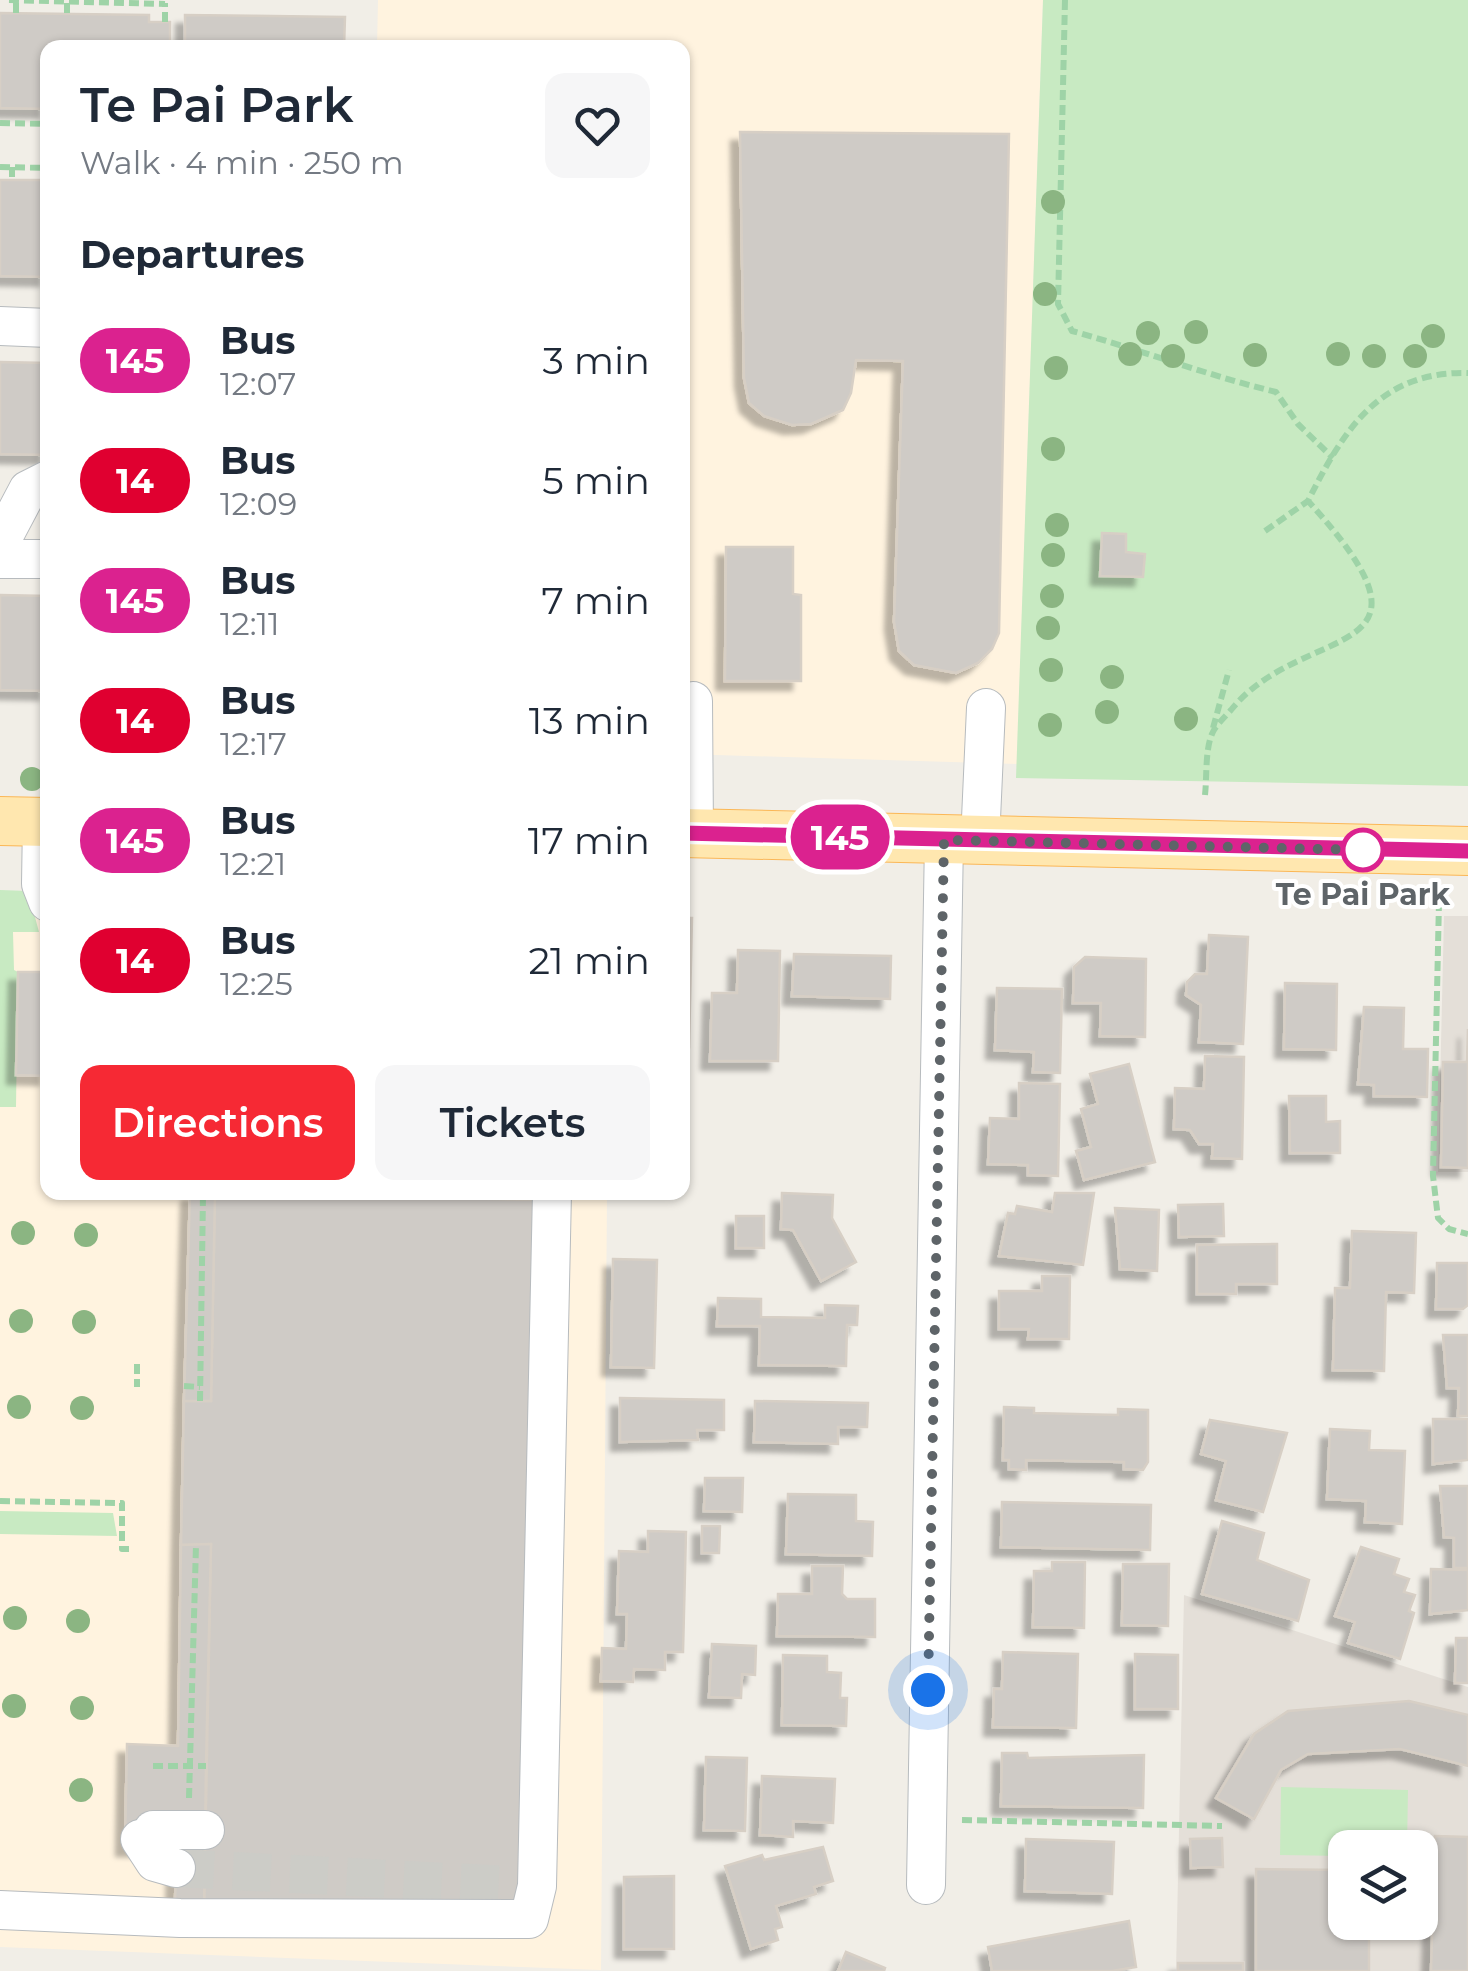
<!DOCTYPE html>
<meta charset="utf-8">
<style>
body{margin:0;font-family:Montserrat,sans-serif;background:#f6f6f7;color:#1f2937;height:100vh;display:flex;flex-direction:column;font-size:38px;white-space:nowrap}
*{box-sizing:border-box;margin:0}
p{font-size:32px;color:#747a83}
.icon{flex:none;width:55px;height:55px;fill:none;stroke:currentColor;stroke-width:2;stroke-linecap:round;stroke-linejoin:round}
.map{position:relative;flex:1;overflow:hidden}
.details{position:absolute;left:40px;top:40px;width:650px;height:1160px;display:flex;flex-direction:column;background:#fff;border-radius:20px;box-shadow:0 2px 8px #0004}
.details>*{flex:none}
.badge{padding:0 20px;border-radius:32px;font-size:35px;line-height:65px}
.fabs{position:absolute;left:1328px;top:1830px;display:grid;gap:20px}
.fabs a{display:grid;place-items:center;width:110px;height:110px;border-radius:20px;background:#fff;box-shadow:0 2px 8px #0004;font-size:50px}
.you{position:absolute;width:50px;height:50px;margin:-25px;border:8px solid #fff;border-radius:50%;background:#1a73e8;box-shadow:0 0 0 15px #1a73e833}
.map>.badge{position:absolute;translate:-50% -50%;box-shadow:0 0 0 5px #fff}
h2{padding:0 40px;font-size:38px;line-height:90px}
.round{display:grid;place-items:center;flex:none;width:105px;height:105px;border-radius:20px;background:#f6f6f7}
.head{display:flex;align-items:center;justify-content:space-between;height:170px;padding:0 40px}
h1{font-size:48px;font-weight:600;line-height:75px}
.primary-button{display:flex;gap:20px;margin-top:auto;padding:20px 40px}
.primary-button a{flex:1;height:115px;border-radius:20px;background:#f62934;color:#fff;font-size:40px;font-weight:600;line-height:115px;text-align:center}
.primary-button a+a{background:#f6f6f7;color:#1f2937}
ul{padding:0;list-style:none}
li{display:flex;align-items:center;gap:30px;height:120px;padding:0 40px}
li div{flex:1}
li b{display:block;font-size:38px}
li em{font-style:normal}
li .badge{min-width:110px;font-weight:700;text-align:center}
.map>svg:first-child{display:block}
.commercial{fill:#fff3df}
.education{fill:#e4dfd8;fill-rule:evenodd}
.green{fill:#c8eac2}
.building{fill:#cfcbc6;stroke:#d7cfc5;stroke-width:2.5;filter:url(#shadow)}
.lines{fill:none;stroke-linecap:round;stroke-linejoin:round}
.minor-tunnel{stroke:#ccccc7;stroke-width:38;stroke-dasharray:38 19;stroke-linecap:butt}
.minor-casing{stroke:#b7bbbe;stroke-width:40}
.major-casing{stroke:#fbb756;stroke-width:50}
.path{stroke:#9ed3a7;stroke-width:6;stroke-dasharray:10 5;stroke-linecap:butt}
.minor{stroke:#fff;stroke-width:38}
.major{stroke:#ffe7af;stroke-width:48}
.tree{fill:#8bb582}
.line-casing{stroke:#fff;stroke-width:22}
.line{stroke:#db228f;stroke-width:15}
.walk{stroke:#5e6468;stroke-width:10;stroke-dasharray:0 18}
.stop-dot{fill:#fff;stroke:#db228f;stroke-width:5}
.labels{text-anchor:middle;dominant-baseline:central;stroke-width:8;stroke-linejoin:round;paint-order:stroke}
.stop-label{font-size:30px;font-weight:bold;fill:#5e6468;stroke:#fff}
</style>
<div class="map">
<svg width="1468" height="1971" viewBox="0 0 1468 1971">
<defs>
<filter id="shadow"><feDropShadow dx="-9" dy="9" stdDeviation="2.5" flood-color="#0004"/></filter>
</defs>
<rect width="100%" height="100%" fill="#f1eee7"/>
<!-- commercial -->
<g class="commercial">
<polygon points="378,0 1043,0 1017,764 683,754 682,48 377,48"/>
<polygon points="0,893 47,893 48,1192 607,1193 601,1970 0,1947"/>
</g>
<!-- education -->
<g class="education">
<polygon points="1444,916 1468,916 1468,1172 1438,1172"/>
<path d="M1184 1595 1468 1687V1971H1176ZM1345 1848H1420V1922H1345Z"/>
</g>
<!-- green -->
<g class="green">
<polygon points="1043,0 1468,0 1468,786 1016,778"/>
<polygon points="0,890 28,891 39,932 13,932 14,970 18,972 16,1107 0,1107"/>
<polygon points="0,1511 113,1513 117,1536 0,1534"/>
<polygon points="1281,1787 1408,1790 1407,1847 1345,1848 1345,1856 1280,1855"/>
</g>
<!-- building -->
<g class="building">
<polygon points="0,13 149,15 149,22 170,22 170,46 185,46 185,15 345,17 344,48 48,48 48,109 0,108"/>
<polygon points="740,132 1009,134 999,633 992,649 978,663 956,673 914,665 899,651 894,622 903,361 856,360 851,393 843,410 811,424 792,425 764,416 749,403 744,378"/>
<polygon points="0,180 48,180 48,277 0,276"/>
<polygon points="0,362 48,363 48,455 0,454"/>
<polygon points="1102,533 1126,534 1126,552 1145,554 1143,577 1100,576"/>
<polygon points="726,547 793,547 793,594 801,595 801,681 725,681"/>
<polygon points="0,595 48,596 48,691 0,690"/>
<polygon points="682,918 692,918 689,1047 682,1046"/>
<polygon points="1209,935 1248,937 1243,1044 1199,1042 1201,1005 1186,995 1187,982 1195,974 1207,974"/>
<polygon points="738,950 780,951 778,1061 710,1061 712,993 737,993"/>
<polygon points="794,954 891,956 890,999 792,996"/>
<polygon points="1085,957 1146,959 1145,1037 1100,1036 1101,1003 1073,1003 1074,967"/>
<polygon points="18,972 48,972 48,1076 16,1075"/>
<polygon points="1285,983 1337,984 1336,1050 1284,1049"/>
<polygon points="997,988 1062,989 1060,1073 1033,1072 1034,1052 995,1050"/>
<polygon points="1364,1007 1404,1008 1403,1049 1428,1049 1427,1097 1374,1096 1374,1085 1358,1084"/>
<polygon points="1468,1029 1468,1168 1441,1167 1443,1062 1467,1062"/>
<polygon points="1205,1056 1244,1057 1242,1159 1212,1158 1213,1144 1199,1144 1190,1130 1174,1129 1175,1088 1204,1089"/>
<polygon points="1129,1064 1155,1162 1084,1180 1076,1151 1091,1147 1081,1109 1098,1104 1090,1074"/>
<polygon points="1019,1083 1060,1084 1058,1176 1028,1175 1028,1165 988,1164 990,1118 1019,1119"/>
<polygon points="1289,1096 1326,1096 1326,1122 1340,1121 1340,1153 1290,1153"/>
<polygon points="682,1099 688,1099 686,1178 682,1178"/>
<polygon points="190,1192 540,1200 527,1918 204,1910 211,1544 181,1545 184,1401 211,1401 215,1194"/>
<polygon points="279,1192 540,1192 540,1200"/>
<polygon points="782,1193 833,1195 832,1218 856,1262 821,1281 793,1230 781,1229"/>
<polygon points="1055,1193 1094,1193 1083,1265 999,1256 1008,1213 1015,1214 1017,1206 1052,1212"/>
<polygon points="190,1194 215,1194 211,1401 184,1401"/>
<polygon points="1223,1204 1224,1236 1179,1237 1178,1205"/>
<polygon points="1115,1208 1159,1210 1157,1271 1120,1269"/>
<rect x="736" y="1216" width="28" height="32"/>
<polygon points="1352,1231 1416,1233 1414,1293 1386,1292 1384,1371 1333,1370 1335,1288 1350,1288"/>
<polygon points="1277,1244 1277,1284 1236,1284 1236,1294 1197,1294 1197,1245"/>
<polygon points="613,1259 657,1260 654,1368 611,1367"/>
<polygon points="1437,1263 1468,1263 1468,1305 1463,1309 1436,1309"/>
<polygon points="1042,1276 1070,1276 1069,1339 1028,1339 1029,1329 999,1329 999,1291 1042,1291"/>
<polygon points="718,1298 761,1299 761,1317 825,1318 825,1305 858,1306 857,1325 847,1325 846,1366 759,1365 760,1326 717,1326"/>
<polygon points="1443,1335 1468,1335 1468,1416 1458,1416 1459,1388 1447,1388"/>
<polygon points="620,1398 724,1400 724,1430 697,1430 698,1440 620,1442"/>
<polygon points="755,1401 868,1403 867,1427 838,1427 838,1444 754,1442"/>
<polygon points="1004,1407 1034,1408 1034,1413 1118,1415 1118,1409 1148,1410 1148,1462 1143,1470 1124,1469 1124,1462 1026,1460 1026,1470 1009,1469 1009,1460 1003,1460"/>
<polygon points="1433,1419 1468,1419 1468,1460 1433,1464"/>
<polygon points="1210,1420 1287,1433 1263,1512 1216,1500 1226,1461 1201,1454"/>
<polygon points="1330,1429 1370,1431 1369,1450 1405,1451 1402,1524 1365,1522 1366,1501 1327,1499"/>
<polygon points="705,1478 743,1478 742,1512 704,1511"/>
<polygon points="1440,1486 1468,1486 1468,1568 1454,1568 1454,1538 1444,1537"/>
<polygon points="788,1494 856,1495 856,1521 873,1522 872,1556 786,1554"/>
<polygon points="1002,1502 1151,1505 1150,1550 1001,1547"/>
<polygon points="1222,1521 1264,1533 1257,1560 1309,1580 1298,1621 1202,1594"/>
<polygon points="702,1526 720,1526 719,1553 702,1553"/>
<polygon points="648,1531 686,1532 683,1652 665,1652 665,1670 634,1669 633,1682 601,1681 602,1648 626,1649 627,1614 617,1614 619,1551 648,1552"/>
<polygon points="211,1544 206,1766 204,1910 175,1908 176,1848 125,1847 127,1744 178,1746 181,1545"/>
<polygon points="1361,1547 1399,1559 1394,1574 1409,1579 1404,1592 1415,1595 1409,1611 1414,1613 1400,1659 1348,1643 1355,1622 1335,1616"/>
<polygon points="1052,1562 1085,1562 1084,1628 1033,1627 1034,1571 1052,1571"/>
<polygon points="1123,1564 1169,1564 1168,1626 1122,1625"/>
<polygon points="812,1566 843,1566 842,1594 847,1599 875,1599 875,1637 777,1636 778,1594 812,1594"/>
<polygon points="1431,1569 1468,1570 1468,1610 1430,1614"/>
<polygon points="1456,1638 1468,1638 1468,1683 1455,1683"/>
<polygon points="712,1644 756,1646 755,1675 742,1674 741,1698 709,1697"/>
<polygon points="1003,1652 1078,1654 1076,1728 993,1727 994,1689 1002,1689"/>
<polygon points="1135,1654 1178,1655 1178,1709 1135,1709"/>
<polygon points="783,1655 827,1656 827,1672 841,1673 840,1698 847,1698 846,1726 782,1725"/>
<polygon points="1409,1701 1468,1715 1468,1766 1400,1749 1308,1754 1281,1770 1254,1819 1216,1798 1254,1734 1288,1711"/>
<polygon points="1002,1753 1027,1753 1028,1758 1144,1755 1143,1808 1001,1806"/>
<polygon points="706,1757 747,1758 745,1831 704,1830"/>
<polygon points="762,1776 835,1779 833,1823 793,1821 793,1837 760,1835"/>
<polygon points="1435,1836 1468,1837 1468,1971 1431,1971"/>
<polygon points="1222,1838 1223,1867 1191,1868 1190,1839"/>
<polygon points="1026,1839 1114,1842 1112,1894 1025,1891"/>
<polygon points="823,1847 833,1881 814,1887 816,1894 776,1906 782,1927 775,1929 778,1940 751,1949 725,1866 762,1855 764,1860"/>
<polygon points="1256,1869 1345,1870 1345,1922 1369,1922 1369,1971 1256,1971"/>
<polygon points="674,1876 674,1949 624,1949 624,1877"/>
<polygon points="1129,1921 1136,1967 1112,1971 992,1971 988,1947"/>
<polygon points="846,1952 885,1968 884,1971 838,1971"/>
<rect x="1178" y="1963" width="65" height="8"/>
</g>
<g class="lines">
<!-- minor-tunnel -->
<polyline class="minor-tunnel" points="176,1868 527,1886"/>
<defs>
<g id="minor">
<polyline points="0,326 48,328"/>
<polyline points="0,543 28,490 48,480"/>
<polyline points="0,559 48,559"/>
<polyline points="693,701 694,833"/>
<polyline points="42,822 41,884 48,902"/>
<polyline points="980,841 986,708"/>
<polyline points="153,1830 205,1830"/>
<polyline points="140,1839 155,1862 176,1868"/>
<polyline points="926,1885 944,840"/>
<polyline points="0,1910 180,1918 529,1919 537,1886 552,1192"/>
</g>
<g id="major">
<polyline points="0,821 48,822"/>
<polyline points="682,833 1468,851"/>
</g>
</defs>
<!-- minor casing -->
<use href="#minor" class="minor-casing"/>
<!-- major casing -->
<use href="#major" class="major-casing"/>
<!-- path -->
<g class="path">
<polyline points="9,0 165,4"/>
<path d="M1065 0 1058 304 1072 331C1141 350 1206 375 1276 392L1298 424 1333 458"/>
<polyline points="16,13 16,0"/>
<polyline points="67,13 67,2"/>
<polyline points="165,22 165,3"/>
<polyline points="0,123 48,124"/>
<polyline points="0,167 48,168"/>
<polyline points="12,167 12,180"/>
<polyline points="1265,531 1308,501"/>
<polyline points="1213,728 1229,670"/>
<path d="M1205 795C1207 777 1205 750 1212 734 1215 726 1225 717 1231 710 1303 620 1459 666 1308 501 1344 429 1380 371 1468 373"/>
<polyline points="1439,901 1433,1176 1438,1218 1449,1229 1468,1234"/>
<polyline points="137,1364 137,1387"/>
<polyline points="184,1386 200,1387"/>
<polyline points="200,1401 203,1195"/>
<polyline points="0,1501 122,1503 122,1549 133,1549"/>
<polyline points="153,1766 206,1766"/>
<polyline points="189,1798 196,1545"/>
<polyline points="962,1820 1222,1826"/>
</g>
<!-- minor -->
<use href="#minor" class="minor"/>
<!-- major -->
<use href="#major" class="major"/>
</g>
<!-- trees -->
<g class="tree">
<circle cx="1053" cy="202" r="12"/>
<circle cx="1045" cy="294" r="12"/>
<circle cx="1196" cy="332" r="12"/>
<circle cx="1148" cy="333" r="12"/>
<circle cx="1433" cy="336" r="12"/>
<circle cx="1130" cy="354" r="12"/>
<circle cx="1338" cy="354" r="12"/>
<circle cx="1255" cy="355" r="12"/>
<circle cx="1173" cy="356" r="12"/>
<circle cx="1374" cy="356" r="12"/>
<circle cx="1415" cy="356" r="12"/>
<circle cx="1056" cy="368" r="12"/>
<circle cx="1053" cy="449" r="12"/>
<circle cx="1057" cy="525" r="12"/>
<circle cx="1053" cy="555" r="12"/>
<circle cx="1052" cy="596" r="12"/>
<circle cx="1048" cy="628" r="12"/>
<circle cx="1051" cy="670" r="12"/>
<circle cx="1112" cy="677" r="12"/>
<circle cx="1107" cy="712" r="12"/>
<circle cx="1186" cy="719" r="12"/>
<circle cx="1050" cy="725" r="12"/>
<circle cx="32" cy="779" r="12"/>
<circle cx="23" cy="1233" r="12"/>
<circle cx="86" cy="1235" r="12"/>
<circle cx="21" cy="1321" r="12"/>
<circle cx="84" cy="1322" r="12"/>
<circle cx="19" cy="1407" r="12"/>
<circle cx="82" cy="1408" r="12"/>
<circle cx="15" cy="1618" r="12"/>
<circle cx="78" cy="1621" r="12"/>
<circle cx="14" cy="1706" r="12"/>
<circle cx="82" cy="1708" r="12"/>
<circle cx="81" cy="1790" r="12"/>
</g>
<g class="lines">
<defs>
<polyline id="line" points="682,833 1468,851"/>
</defs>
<!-- line casing -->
<use href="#line" class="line-casing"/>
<!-- line -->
<use href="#line" class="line"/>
<!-- walk -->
<polyline class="walk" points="928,1690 944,840 1363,850"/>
</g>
<!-- markers -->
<circle class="stop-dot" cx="1363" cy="850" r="20"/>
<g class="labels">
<!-- stop labels -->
<g class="stop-label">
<text x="1363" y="894">Te Pai Park</text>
</g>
</g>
</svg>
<div class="fabs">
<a><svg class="icon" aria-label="layers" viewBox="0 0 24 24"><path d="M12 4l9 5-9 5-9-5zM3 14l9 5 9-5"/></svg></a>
</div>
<div class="you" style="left:928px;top:1690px"></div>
<b class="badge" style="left:840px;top:837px;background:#db228f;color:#fff">145</b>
<section class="details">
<div class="head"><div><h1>Te Pai Park</h1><p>Walk · 4 min · 250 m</p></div><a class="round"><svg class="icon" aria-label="heart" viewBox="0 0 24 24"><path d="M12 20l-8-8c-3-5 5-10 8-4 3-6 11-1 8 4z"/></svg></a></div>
<h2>Departures</h2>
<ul>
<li><span class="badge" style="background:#db228f;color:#fff">145</span><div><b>Bus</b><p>12:07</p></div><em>3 min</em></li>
<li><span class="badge" style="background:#e00030;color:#fff">14</span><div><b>Bus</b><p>12:09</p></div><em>5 min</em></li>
<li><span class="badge" style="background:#db228f;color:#fff">145</span><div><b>Bus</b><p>12:11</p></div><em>7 min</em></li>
<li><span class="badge" style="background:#e00030;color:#fff">14</span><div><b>Bus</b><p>12:17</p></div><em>13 min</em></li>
<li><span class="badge" style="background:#db228f;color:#fff">145</span><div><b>Bus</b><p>12:21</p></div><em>17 min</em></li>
<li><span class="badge" style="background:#e00030;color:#fff">14</span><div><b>Bus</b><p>12:25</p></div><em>21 min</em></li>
</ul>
<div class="primary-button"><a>Directions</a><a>Tickets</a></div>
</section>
</div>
